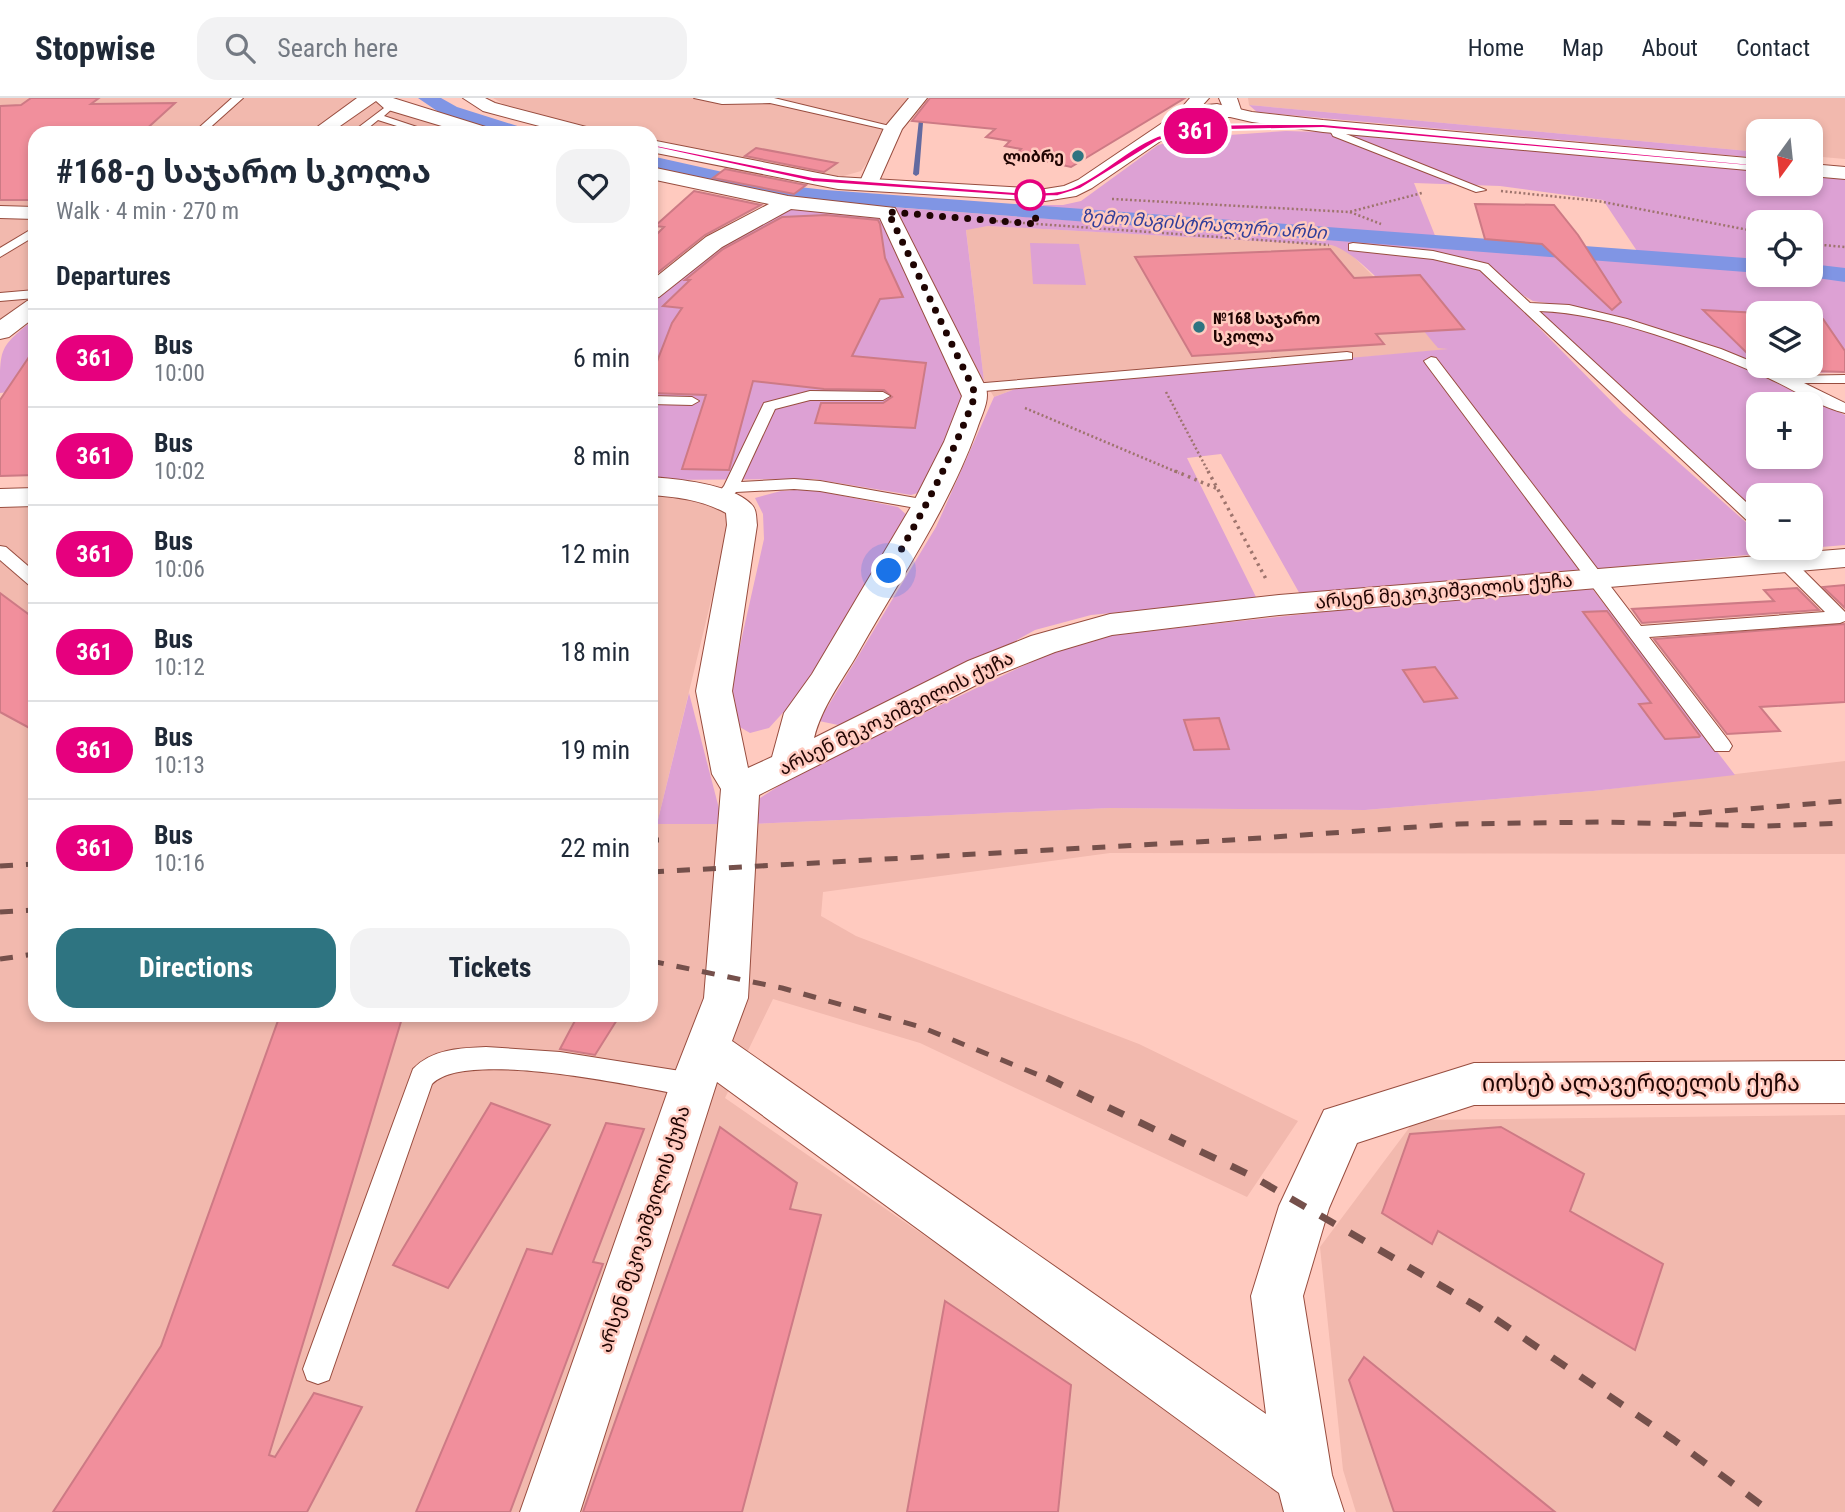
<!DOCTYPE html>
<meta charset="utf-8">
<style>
body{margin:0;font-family:"Roboto Condensed","Noto Sans Georgian",sans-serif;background:#f2f2f3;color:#1f2937;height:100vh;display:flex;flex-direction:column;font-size:26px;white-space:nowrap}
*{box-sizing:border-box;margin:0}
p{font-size:23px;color:#747a83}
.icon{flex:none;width:38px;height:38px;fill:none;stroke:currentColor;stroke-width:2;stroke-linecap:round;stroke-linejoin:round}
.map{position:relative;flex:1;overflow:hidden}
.sheet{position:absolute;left:28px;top:28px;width:630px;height:896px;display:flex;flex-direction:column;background:#fff;border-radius:21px;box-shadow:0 4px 10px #0003}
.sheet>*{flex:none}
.badge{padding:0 14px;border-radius:23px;font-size:24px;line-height:46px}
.needle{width:46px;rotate:195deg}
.tools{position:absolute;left:1746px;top:21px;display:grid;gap:14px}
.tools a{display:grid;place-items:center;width:77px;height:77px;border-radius:14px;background:#fff;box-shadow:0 4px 10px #0003;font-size:35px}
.you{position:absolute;width:35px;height:35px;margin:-18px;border:5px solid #fff;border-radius:50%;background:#1a73e8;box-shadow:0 0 0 10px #1a73e833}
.map>.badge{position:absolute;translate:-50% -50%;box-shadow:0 0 0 4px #fff}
h2{padding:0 28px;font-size:26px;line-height:63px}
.round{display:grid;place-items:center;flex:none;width:74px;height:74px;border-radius:21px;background:#f2f2f3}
.headline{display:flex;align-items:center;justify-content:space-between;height:119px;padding:0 28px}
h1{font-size:33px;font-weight:700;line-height:52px}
.button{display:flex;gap:14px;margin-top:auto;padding:14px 28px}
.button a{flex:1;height:80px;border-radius:21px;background:#2e7481;color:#fff;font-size:28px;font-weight:700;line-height:80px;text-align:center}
.button a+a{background:#f2f2f3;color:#1f2937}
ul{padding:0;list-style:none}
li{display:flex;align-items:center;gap:21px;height:98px;padding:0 28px;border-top:2px solid #e0e1e3}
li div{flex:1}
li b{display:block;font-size:26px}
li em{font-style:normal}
li .badge{min-width:77px;font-weight:700;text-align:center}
header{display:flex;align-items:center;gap:42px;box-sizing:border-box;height:98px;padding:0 35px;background:#fff;border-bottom:2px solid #e0e1e3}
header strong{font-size:33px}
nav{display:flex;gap:38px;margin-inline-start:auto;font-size:24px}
.search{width:490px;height:63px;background:#f2f2f3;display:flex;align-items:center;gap:18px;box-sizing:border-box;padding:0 24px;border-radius:21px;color:#747a83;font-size:26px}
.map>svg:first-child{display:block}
.built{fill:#f2b9ae}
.green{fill:#dda1d4;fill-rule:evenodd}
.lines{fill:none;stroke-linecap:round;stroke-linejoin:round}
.stream{fill:#636aa0;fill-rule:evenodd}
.canal{fill:#8095e4;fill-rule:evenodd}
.building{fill:#f18f9c;stroke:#cd7a85;stroke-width:2}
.lane-casing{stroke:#984d3f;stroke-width:2}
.street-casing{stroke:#984d3f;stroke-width:2}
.secondary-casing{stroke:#984d3f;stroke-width:2}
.path-far1{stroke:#9e746d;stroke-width:2.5;stroke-dasharray:2 2.5;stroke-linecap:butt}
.path{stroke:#9e746d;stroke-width:3.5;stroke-dasharray:2.5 4.5;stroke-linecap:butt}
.lane{fill:#fff;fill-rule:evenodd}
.street{fill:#fff;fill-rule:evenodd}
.secondary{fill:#fff;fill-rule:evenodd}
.rail-far1{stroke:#75504b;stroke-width:5;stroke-dasharray:13 13;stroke-linecap:butt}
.rail{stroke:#75504b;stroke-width:7;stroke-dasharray:17 17;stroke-linecap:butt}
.line{fill:#e6007e;stroke:#fff;stroke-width:2}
.walk{stroke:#1f0402;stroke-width:7;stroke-dasharray:0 12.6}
.poi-dot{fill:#2e7481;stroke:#ffcabf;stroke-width:2.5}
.stop-dot{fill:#fff;stroke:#e6007e;stroke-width:3.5}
.labels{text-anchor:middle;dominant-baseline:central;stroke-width:5;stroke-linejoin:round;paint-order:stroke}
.far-poi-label{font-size:16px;font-weight:bold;fill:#1f0402;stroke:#ffcabf;text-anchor:end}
.far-water-label{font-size:18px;font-style:italic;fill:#303d99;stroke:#ffcabf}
.street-label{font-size:19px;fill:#1f0402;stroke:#ffcabf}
.near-street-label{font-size:23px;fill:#1f0402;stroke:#ffcabf}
</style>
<header>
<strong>Stopwise</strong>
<div class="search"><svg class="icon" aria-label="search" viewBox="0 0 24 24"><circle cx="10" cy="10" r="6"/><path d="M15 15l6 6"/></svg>Search here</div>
<nav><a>Home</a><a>Map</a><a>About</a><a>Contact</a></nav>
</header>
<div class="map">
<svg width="1845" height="1414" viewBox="0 0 1845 1414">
<rect width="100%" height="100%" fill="#ffcabf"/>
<!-- built -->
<g class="built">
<polygon points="0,0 359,0 325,26 309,35 35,35 35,199 0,229"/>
<polygon points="493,0 914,0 861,73 840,79 651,42 651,35 618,35 560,22 505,7"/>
<polygon points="1248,0 1845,0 1845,61 1811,58 1811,33 1759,33 1759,54 1249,7"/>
<polygon points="375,1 476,35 325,35"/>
<polygon points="988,128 1331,147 1345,150 1403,208 1454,251 1018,290 994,299 984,283 966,131"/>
<polygon points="651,396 673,396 712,407 731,420 657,726 752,726 1110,710 1365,712 1593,693 1845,663 1845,756 1110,755 823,794 821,818 856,838 1139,946 1298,1023 1247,1099 920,945 773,901 725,1000 1287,1388 1291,1414 0,1414 0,410 35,409 35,917 651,917"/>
<polygon points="1845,1017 1845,1414 1356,1414 1343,1372 1320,1149 1415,1022"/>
</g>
<!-- green -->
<g class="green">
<polygon points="1249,7 1759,54 1759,60 1257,14"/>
<polygon points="1286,33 1355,35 1759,72 1759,86 1811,86 1811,76 1845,79 1845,172 1811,169 1811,124 1759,124 1759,164 1637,153 1603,102 1500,88 1414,85 1436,140 1041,110 1043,107 1063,107 1081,103 1158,47 1186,40"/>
<path d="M798 108 880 114 969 299 928 392 911 397 814 381 651 382V201C692 168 746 120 798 108Z"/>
<path d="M889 109 1759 173V177L1845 181V274L1772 276 1703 245 1581 210 1533 203 1507 188 1486 168 1439 161 1467 167 1486 176 1623 315 1758 435 1759 450H1761L1758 456 1301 498 1221 356 1187 360 1257 501 1091 517 1035 532 992 556 843 628 819 623 936 429 994 299 1018 290 1448 251 1438 250C1415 223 1363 155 1331 147L988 128 966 132 984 283 908 140 901 120ZM1759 215H1811V268H1759Z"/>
<polygon points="1030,145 1079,146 1086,187 1033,186"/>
<path d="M1550 212 1583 215 1708 253 1845 317V447L1798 451 1811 450V397H1759V416L1541 215ZM1759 306H1811V359H1759Z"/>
<path d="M35 220V291L0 295C0 247 0 250 35 220Z"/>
<polygon points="809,391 898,409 911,421 799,597 769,630 750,635 733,625 726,610 764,441 763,416 755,400 781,393"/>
<polygon points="1588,485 1735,677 1593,693 1365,712 1110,710 752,726 757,702 802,673 1065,548 1112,537"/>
<polygon points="689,595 723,726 657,726"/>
</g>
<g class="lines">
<!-- stream -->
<polygon class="stream" points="930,0 935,0 924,12 919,76 916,78 913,76 920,12"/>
<!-- canal -->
<g class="canal">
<polygon points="418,0 441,0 457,9 527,31 530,35 500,35 443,17"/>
<polygon points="651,58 781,87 826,92 1759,161 1759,175 826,104 781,99 651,70"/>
<polygon points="1811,166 1845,170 1845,184 1803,178 1811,177"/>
</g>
</g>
<!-- building -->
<g class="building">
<polygon points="31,0 99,0 91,6 175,5 142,35 35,35 35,102 0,102 0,8 21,7"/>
<polygon points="930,0 1185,0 1071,69 1025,59 1027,57 1017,55 1021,51 1005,48 1010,43 986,39 995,31 912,23"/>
<polygon points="756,50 837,65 824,74 745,58"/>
<polygon points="725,71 806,87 794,96 713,80"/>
<polygon points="694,93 761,107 705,137 656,176 651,175 651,142 664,129 655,128"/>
<polygon points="1475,106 1554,107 1578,137 1621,204 1612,212 1542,146 1485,141"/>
<polygon points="826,117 878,122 880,126 885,160 903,199 880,201 852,258 926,265 915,330 815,325 821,305 883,305 892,299 884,292 824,291 753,283 729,372 682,371 706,297 651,295 651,279 672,225 682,210 663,208 690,182 685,182 723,151 782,119"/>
<polygon points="1330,151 1354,180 1420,177 1464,231 1376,236 1384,246 1192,258 1135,159"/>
<polygon points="1703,212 1759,215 1759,264 1754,262"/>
<polygon points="1811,220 1823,221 1845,253 1845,274 1780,272 1769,268 1811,268"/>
<polygon points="35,250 35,377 0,378 0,302"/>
<polygon points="1845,487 1845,510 1823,489"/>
<polygon points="1797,490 1819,512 1642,525 1632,511 1774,503 1764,492"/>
<polygon points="0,495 35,521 35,633 0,614"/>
<polygon points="1607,513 1700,638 1699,639 1665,641 1639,606 1651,605 1583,514"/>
<polygon points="1845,526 1845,604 1760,609 1780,633 1727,636 1654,541"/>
<polygon points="1435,569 1457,600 1424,604 1403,572"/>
<polygon points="1219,620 1229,651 1194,652 1184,622"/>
<polygon points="280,917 403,917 269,1357 275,1359 314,1295 362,1309 307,1414 53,1414 161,1248"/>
<polygon points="578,917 620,917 595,957 560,951"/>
<polygon points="491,1005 550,1027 448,1190 393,1167"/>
<polygon points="606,1025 644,1031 593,1164 603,1166 510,1414 416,1414 527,1151 552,1156"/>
<polygon points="720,1029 797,1085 790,1111 821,1117 742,1414 583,1414"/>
<polygon points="1501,1029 1584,1076 1570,1113 1663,1166 1635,1252 1438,1133 1432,1146 1382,1115 1410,1036"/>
<polygon points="945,1203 1071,1287 1058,1414 907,1414"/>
<polygon points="1364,1259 1555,1414 1394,1414 1349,1282"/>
</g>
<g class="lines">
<defs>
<g id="lane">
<polygon points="232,0 243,0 204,35 193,35"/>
<polygon points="694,0 774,0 898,30 893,33 770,5 722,6"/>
<polygon points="388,7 393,10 384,18 435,35 419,35 378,22 362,35 351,35"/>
<polygon points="1329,27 1337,27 1341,34 1486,92 1476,94 1333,38 1328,29"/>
<polygon points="35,129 35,138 0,159 0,150"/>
<path d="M1353 145 1433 153 1488 166 1530 205 1569 207 1627 221 1721 251 1787 278 1845 277V285H1804L1845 305V315C1820 309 1791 290 1766 279 1701 251 1610 215 1539 213L1759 416V430L1753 428 1480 172 1433 161 1349 152V146Z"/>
<polygon points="35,192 35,200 0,203 0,195"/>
<polygon points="1347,254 1352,255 1352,261 973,294 966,290 973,286"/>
<polygon points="1431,259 1436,260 1641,528 1825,514 1779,468 1776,464 1785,459 1791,460 1845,514 1845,523 1840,525 1649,539 1729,643 1732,648 1729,653 1715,653 1426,266 1424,263"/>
<polygon points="810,293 883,294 890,298 883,302 810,302 775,311 741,384 794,381 820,383 927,402 935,407 933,410 927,412 820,393 794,391 736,394 728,403 716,403 714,400 724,388 764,305"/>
<polygon points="651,298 692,299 699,303 692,307 651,306"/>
<polygon points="0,448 6,449 35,474 35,488 29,487 0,462"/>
<path d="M486 949 560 954 693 975 702 979 706 987 702 995 693 999C644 990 466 950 432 986L329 1282 318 1286 307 1282 303 1271 413 971C432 951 460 950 486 949Z"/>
</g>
<g id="street">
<polygon points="357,0 393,0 492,31 494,35 465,35 385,11 376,3 330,35 309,35"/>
<polygon points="909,0 927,0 902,31 875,92 861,92 858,88 884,30"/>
<polygon points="1190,0 1209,0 1192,19 1180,19 1177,15"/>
<polygon points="1219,0 1237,0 1242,15 1239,19 1227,19"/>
<path d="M651 69 788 98 895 110 986 290C990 303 981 318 977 331 949 410 899 482 858 555 842 583 822 608 814 640L968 563 1031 538 1110 516 1279 497 1845 451V469L1279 517 1112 537 1055 554 992 579 759 697 748 900 732 943 1266 1316 1251 1198 1279 1108 1324 1012 1474 965 1845 963V1005L1474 1007 1357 1045 1329 1110 1303 1198 1332 1377 1344 1414H1284L1279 1395 717 984 580 1414H520L670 987 704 900 721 691 712 676 696 593 727 427 726 415C702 402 678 399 651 397V379C677 381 732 386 751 406 757 411 756 420 757 427L732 593 748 670 772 659 784 615 812 576 912 407 944 344 962 298 880 120 791 111 722 149 659 199 651 201V183L706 139 769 106 651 81Z"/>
<polygon points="0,108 35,109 35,121 0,120"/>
<polygon points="35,201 35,219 9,239 0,241 0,222 27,203"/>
<polygon points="35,390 35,408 0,409 0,391"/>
</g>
<g id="secondary">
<polygon points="463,0 485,0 495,5 594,31 596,35 566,35 483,13"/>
<polygon points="1217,6 1252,14 1323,22 1759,61 1759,73 1323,34 1252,24 1217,16 1197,18 1092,90 1076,98 1045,103 838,91 651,54 651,42 838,79 1045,91 1064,88 1078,82 1186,9"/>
<polygon points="1811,66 1845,69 1845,81 1811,78"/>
</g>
</defs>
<!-- lane casing -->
<use href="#lane" class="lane-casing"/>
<!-- street casing -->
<use href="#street" class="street-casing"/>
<!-- secondary casing -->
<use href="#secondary" class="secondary-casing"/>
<!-- path-far1 -->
<g class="path-far1">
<polyline points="1501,93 1598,103 1759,134"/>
<polyline points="1112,101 1349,114 1422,95"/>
<polyline points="1350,114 1381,126"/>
<polyline points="996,123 1329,147"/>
<polyline points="1811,146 1845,149"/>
<polyline points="1166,294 1209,375"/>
<polyline points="1025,310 1179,375"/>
</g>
<!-- path -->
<g class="path">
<polyline points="1175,373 1218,391"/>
<polyline points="1208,373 1266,481"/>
</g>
<!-- lane -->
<use href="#lane" class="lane"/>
<!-- street -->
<use href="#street" class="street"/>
<!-- secondary -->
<use href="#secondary" class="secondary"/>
<!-- rail-far1 -->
<g class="rail-far1">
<polyline points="1673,717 1845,703"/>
<polyline points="651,742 659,742"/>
<polyline points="0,768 35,766"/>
<polyline points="651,774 1231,742 1458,726 1600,724 1766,728 1845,725"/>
<polyline points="0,814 35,812"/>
<polyline points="0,861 35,856"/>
<polyline points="651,863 782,890 921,929 1051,982"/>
</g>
<!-- rail -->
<polyline class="rail" points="1047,980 1252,1078 1478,1209 1674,1342 1771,1414"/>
</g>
<!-- line -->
<path class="line" d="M1323 26 1762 67 1759 69 1323 30 1229 32 1191 35 1158 43 1080 91 1058 98 1028 99 813 84 648 48 651 46 813 79 1028 95C1044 94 1061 95 1075 88 1103 76 1125 52 1153 40 1195 21 1276 27 1323 26Z"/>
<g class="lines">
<!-- walk -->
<path class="walk" d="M889 473C922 416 952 360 975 298L973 290 888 114 1037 126 1030 97"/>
</g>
<!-- markers -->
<g class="poi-dot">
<circle cx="1078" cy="58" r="7"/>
<circle cx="1199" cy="229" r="7"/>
</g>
<circle class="stop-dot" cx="1030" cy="97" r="14"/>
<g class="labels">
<!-- far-poi labels -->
<g class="far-poi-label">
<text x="1064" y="58">ლიბრე</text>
<text x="1213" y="220" text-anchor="start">№168 საჯარო<tspan x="1213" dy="18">სკოლა</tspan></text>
</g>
<!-- far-water labels -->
<g class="far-water-label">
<text transform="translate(1204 126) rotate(4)">ზემო მაგისტრალური არხი</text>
</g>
<!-- street labels -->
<g class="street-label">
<text transform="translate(1444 493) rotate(-5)">არსენ მეკოკიშვილის ქუჩა</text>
<text transform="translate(896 615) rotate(-26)">არსენ მეკოკიშვილის ქუჩა</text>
<text transform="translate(644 1131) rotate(-72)">არსენ მეკოკიშვილის ქუჩა</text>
</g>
<!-- near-street labels -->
<g class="near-street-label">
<text x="1641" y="985">იოსებ ალავერდელის ქუჩა</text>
</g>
</g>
</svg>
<div class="tools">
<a><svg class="needle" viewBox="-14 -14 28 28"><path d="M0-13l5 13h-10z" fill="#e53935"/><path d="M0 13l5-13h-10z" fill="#747a83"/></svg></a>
<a><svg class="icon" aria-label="locate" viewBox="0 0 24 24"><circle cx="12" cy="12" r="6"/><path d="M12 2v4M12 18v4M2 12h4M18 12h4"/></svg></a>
<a><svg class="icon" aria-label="layers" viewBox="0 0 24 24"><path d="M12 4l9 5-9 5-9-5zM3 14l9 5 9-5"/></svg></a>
<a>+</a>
<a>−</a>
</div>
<div class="you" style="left:889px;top:473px"></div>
<b class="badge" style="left:1196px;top:33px;background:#e6007e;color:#fff">361</b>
<section class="sheet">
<div class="headline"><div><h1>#168-ე საჯარო სკოლა</h1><p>Walk · 4 min · 270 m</p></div><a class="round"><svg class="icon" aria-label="heart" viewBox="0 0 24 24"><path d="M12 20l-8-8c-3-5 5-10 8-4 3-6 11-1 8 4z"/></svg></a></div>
<h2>Departures</h2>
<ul>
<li><span class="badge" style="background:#e6007e;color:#fff">361</span><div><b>Bus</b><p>10:00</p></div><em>6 min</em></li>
<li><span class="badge" style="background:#e6007e;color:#fff">361</span><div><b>Bus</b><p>10:02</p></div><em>8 min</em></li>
<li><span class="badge" style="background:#e6007e;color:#fff">361</span><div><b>Bus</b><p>10:06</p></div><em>12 min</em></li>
<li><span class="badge" style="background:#e6007e;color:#fff">361</span><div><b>Bus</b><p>10:12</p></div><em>18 min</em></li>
<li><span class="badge" style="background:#e6007e;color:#fff">361</span><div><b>Bus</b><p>10:13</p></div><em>19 min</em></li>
<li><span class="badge" style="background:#e6007e;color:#fff">361</span><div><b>Bus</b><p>10:16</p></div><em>22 min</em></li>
</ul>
<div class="button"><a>Directions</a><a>Tickets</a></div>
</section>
</div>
